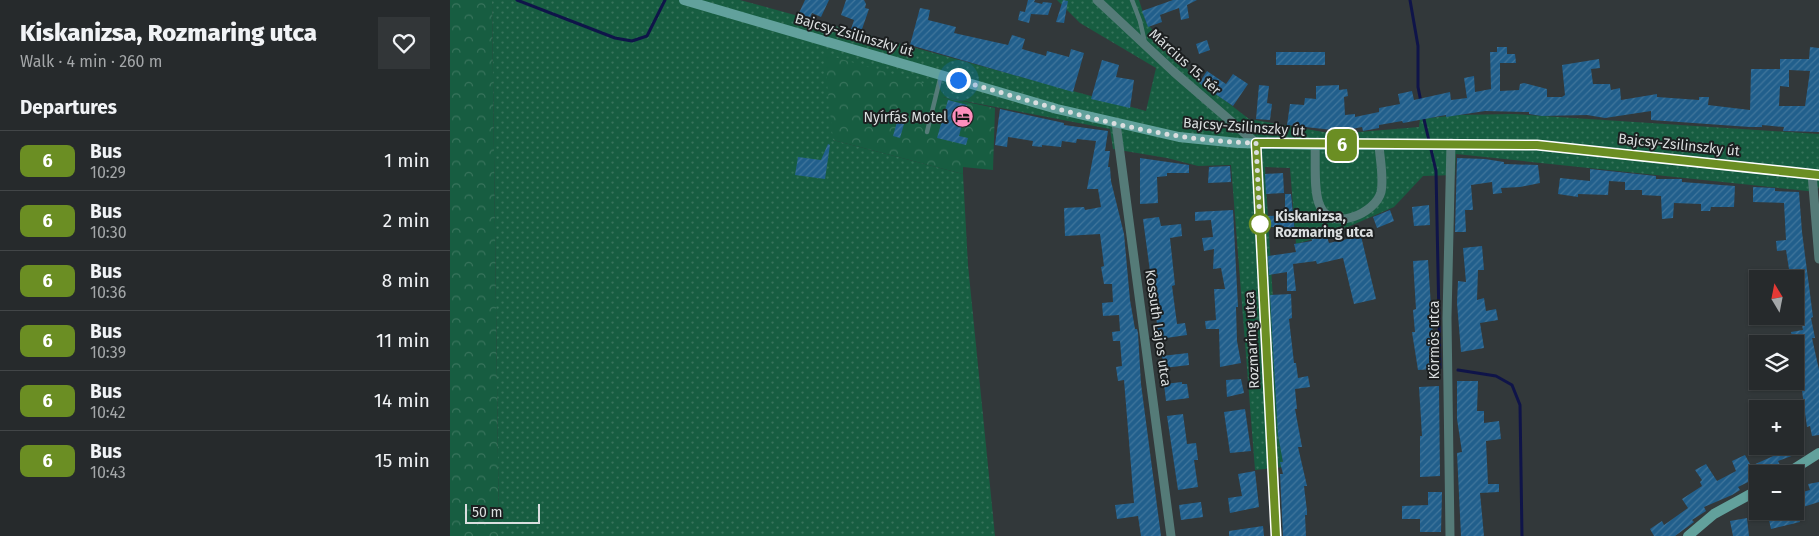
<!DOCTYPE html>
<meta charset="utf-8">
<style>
body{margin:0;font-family:"Fira Sans",sans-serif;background:#323638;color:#f1f3f6;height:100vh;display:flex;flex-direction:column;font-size:19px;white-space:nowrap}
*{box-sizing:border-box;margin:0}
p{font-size:16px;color:#a4a7a9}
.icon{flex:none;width:28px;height:28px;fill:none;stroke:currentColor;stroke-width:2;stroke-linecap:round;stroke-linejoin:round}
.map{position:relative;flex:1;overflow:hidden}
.panel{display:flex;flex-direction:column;background:#262a2c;width:450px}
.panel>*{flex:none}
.badge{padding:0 10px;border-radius:8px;font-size:18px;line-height:32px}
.needle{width:32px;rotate:350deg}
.buttons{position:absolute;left:1299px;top:270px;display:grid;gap:10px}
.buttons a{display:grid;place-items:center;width:55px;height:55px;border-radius:0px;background:#262a2c;box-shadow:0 1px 4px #0004,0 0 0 1px #424648;font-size:25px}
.scale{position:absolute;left:15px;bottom:12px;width:75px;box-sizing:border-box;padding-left:5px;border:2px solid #dadedf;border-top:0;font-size:14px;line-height:18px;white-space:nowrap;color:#dadedf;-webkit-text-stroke:4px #1c1f20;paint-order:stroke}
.you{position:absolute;width:25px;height:25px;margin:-12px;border:4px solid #fff;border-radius:50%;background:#1a73e8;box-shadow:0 0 0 8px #1a73e833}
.map>.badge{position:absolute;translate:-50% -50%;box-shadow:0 0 0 2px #fff}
h2{padding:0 20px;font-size:19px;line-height:45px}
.round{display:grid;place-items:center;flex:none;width:52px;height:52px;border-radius:0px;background:#323638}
.summary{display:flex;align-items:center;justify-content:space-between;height:85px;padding:0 20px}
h1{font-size:24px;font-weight:800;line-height:38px}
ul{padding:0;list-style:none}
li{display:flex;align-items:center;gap:15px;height:60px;padding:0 20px;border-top:1px solid #424648}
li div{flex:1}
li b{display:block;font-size:19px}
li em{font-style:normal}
li .badge{min-width:55px;font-weight:700;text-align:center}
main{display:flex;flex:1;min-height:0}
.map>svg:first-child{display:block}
.grass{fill:url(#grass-dots)}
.forest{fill:url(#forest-crowns)}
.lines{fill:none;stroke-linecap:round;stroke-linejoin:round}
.stream{stroke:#0f1449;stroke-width:3}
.building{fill:url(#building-hatch);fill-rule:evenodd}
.lane{stroke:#557b78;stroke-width:4.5}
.street{stroke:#557b78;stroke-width:9}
.secondary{stroke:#62a19c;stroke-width:10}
.line-casing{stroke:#fff;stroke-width:11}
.line{stroke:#6b8e23;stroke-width:8}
.walk{stroke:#dadedf;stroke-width:5;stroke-dasharray:0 9}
.stop-dot{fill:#fff;stroke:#6b8e23;stroke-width:2.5}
.labels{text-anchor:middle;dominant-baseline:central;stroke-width:4;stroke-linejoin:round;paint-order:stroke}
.street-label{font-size:14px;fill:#dadedf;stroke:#1c1f20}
.poi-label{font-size:14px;fill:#dadedf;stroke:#1c1f20;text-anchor:end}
.stop-label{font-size:14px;font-weight:bold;fill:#dadedf;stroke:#1c1f20;text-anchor:start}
</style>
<main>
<section class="panel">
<div class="summary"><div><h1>Kiskanizsa, Rozmaring utca</h1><p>Walk · 4 min · 260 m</p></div><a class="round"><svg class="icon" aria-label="heart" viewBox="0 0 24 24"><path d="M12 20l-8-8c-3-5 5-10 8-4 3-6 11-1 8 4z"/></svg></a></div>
<h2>Departures</h2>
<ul>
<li><span class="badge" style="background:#6b8e23;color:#fff">6</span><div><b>Bus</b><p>10:29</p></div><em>1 min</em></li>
<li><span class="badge" style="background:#6b8e23;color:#fff">6</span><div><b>Bus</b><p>10:30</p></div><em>2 min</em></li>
<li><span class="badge" style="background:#6b8e23;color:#fff">6</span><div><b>Bus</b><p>10:36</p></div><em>8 min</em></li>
<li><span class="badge" style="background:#6b8e23;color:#fff">6</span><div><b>Bus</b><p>10:39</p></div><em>11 min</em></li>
<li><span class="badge" style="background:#6b8e23;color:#fff">6</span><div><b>Bus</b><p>10:42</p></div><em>14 min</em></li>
<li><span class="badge" style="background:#6b8e23;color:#fff">6</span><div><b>Bus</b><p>10:43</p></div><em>15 min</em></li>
</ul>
</section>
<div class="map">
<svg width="1369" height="536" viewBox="0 0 1369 536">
<defs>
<pattern id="grass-dots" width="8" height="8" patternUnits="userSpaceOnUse" patternTransform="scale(1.25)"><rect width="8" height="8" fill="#175d41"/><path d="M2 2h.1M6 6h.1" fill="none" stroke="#38745c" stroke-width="1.8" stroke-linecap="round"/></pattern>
<pattern id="forest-crowns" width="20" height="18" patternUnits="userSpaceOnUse" patternTransform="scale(1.25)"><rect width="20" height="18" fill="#175d41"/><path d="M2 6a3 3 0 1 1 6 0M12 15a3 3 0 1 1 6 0" fill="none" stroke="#38745c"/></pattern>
<pattern id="building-hatch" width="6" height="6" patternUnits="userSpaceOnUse" patternTransform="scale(1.25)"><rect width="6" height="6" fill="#215f8c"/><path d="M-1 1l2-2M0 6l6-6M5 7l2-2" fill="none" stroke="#41769c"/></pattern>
</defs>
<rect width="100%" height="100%" fill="#32383a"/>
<!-- grass -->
<polygon class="grass" points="42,0 290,0 696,111 706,68 630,23 607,0 689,0 696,22 725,57 746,78 799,119 885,134 969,127 970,119 1008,115 1063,114 1369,134 1369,186 1367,192 1006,154 1005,175 973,176 944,207 884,233 846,244 840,168 815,167 833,467 805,470 781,165 748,166 717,158 663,149 660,129 493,97 492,89 383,140 513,174 518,265 545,536 49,536"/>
<!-- forest -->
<g class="forest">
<polygon points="0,0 42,0 49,536 0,536"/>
<polygon points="374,54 493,89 493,97 545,108 543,170 513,167 513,174 383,140"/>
</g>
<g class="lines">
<!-- stream -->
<g class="stream">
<polyline points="67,0 165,38 182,41 197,36 215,0"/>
<polyline points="960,0 968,46 968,87 971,102"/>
<polyline points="973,115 986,171 990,368"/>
<polyline points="1008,370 1046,376 1062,385 1070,405 1072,536"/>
</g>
</g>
<!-- building -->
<g class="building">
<polygon points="355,0 379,0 371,17 362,13 360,18 349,13"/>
<polygon points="396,0 414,0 416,4 415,8 419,9 411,32 401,29 404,20 391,15"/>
<polygon points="578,0 585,0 584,2 592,4 593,2 602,3 598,15 581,14 579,23 568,20 570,11 575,12"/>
<polygon points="613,0 618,1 614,23 606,22"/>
<polygon points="723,0 747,0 737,5 739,18 731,20 729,8 710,15 712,22 698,27 692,11"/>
<polygon points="470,8 480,10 478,20 506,27 504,33 558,45 562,35 575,39 572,49 596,56 597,51 619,57 621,49 634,53 623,92 460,45"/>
<polygon points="757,40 760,50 749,54 746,44"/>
<path d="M1047 47H1057V54H1065L1066 63H1050V91L1069 90 1070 84 1074 83 1097 89V97H1112L1115 95 1112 65 1149 59 1150 68 1141 69 1143 84H1160L1161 90 1170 88 1171 100 1207 94V97L1249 100V97H1259L1258 105 1300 110 1301 69H1330V59H1359L1360 47 1369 48V132L1333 131 1334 127 1312 125V127H1300L1201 120V111L1155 118 1137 115 1092 116 1079 114V112L1035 111 996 117V115L953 123 952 121 929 125V128L913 131 912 127 892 131 837 125 840 104 854 105 855 98 866 99V86L889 85V90L897 89 898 96 894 97 895 115 905 114V117L929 112V108L950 104 948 94 962 91 964 100 1000 92 1001 100 1017 98 1014 78 1024 76 1025 92 1041 89 1040 52H1047ZM1339 70 1360 71 1355 106H1329L1330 86 1339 87Z"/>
<rect x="826" y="52" width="49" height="13"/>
<polygon points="652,60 669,65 666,77 684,80 680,108 641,99"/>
<polygon points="757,71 776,84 783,74 798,84 783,106 749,83"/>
<polygon points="809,85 819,86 817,103 822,104 820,120 806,119"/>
<polygon points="498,100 517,105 509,136 518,138 516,145 487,138"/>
<polygon points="550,109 614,123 614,125 658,131 655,151 660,151 658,167 660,167 661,181 674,234 680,300 685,329 687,329 688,333 691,384 711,536 691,536 688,516 667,519 665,505 684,503 674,380 668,381 666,367 672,366 670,341 663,341 662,332 670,331 669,315 653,316 652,303 663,302 662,284 654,284 651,267 654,266 650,234 615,236 614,208 634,207 635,210 651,207 648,189 637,189 646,141 627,139 626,143 612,141 611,147 592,145 592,147 582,146 583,141 558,137 557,147 545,145"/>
<polygon points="447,122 454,124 450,138 443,136"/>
<polygon points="378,144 380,145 375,179 345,175 348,157 371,160"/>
<polygon points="690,158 739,165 739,173 717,173 717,176 707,177 708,203 690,204"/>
<polygon points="1007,158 1035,159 1054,162 1054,164 1088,165 1090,183 1070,187 1051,188 1052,193 1043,194 1042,182 1021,185 1023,210 1015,210 1016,232 1005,232"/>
<polygon points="780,166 781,182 758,183 759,167"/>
<polygon points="1140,169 1206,176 1206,179 1232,179 1232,182 1285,186 1284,207 1261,207 1260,211 1251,211 1251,204 1224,203 1223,218 1212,219 1211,196 1192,195 1192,190 1175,190 1175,182 1159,181 1158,195 1128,194 1128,197 1108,194 1110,178 1140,181"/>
<polygon points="833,173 834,193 816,194 815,174"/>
<polygon points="1303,187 1325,188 1325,191 1349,192 1352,232 1363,317 1361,318 1365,338 1362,338 1369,370 1369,435 1362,436 1360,426 1357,427 1350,376 1345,377 1345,342 1343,342 1341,332 1353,330 1349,310 1345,311 1345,279 1338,279 1336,269 1339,269 1336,250 1327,251 1326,241 1336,240 1334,203 1303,202"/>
<polygon points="835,194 841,194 845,234 837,236 837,227 818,227 818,216 835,215"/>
<polygon points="979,205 980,225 964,226 962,207"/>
<polygon points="783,210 788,307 786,307 787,341 791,363 770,367 769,329 756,329 755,321 766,320 764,289 775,289 771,268 763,269 764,249 754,251 752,238 763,237 761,220 745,221 745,212"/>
<polygon points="940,210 944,221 927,228 923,217"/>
<polygon points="709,217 711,226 731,224 732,236 720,238 725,285 722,286 727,324 735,323 737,335 709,339 693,219"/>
<polygon points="876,234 879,243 911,236 926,299 904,304 893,258 867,264 866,261 843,264 846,291 837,291 837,272 819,275 818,256 846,252 844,244 862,241 861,238"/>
<polygon points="1032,246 1034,270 1028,270 1027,300 1034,298 1036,311 1046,309 1048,320 1030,323 1034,348 1011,352 1007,303 1008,281 1016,282 1013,248"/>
<polygon points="978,260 985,369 968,370 962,332 965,332 963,310 966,309 963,261"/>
<polygon points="841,294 842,318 839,319 844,363 846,363 848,378 858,376 860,387 845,389 847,409 845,409 852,447 848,447 857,486 854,486 857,511 857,515 855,515 856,536 833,536 830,474 833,474 830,462 833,462 828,435 820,295"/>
<polygon points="738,353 739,365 714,368 712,356"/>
<polygon points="791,379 794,393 777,397 776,380"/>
<polygon points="1007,381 1028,381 1027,411 1034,411 1034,423 1049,421 1051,439 1036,441 1038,484 1049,484 1049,492 1030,493 1034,536 1011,536 1007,453 1012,452 1007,419"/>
<polygon points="732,382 732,384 737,384 739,398 716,401 714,384"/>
<polygon points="989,386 990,476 970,477 970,436 972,436 969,387"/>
<polygon points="795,409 801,451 780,453 774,412"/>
<polygon points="733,414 737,444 746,443 748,460 744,460 748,487 728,490 717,416"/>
<polygon points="1327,446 1344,446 1347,454 1328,461 1332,469 1330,471 1323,474 1308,474 1308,477 1288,487 1290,490 1282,495 1254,507 1256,511 1242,520 1244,522 1225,536 1204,536 1200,529 1212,521 1214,525 1238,508 1232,499 1252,486 1250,482 1252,480 1245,470 1256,464 1267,481 1286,471 1282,461 1295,455 1301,466 1330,453"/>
<polygon points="805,471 809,507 780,513 778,498 792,496 788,474"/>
<polygon points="1369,482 1369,502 1353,507 1355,515 1348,516 1350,522 1321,529 1317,511 1345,511 1345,488 1348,488 1349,493 1360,490 1358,484"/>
<polygon points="978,492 992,492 991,532 970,532 970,519 952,519 952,506 978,505"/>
<polygon points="751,502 753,517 731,520 729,505"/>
<polygon points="1297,518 1299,536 1283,536 1280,521"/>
<polygon points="813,526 814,536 779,536 779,531"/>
</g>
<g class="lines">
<!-- lane -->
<g class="lane">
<polyline points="682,0 690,21 695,43"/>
<polyline points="477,132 491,75"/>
</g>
<!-- street -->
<g class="street">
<polyline points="647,0 724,72 806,143 827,536"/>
<polyline points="666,123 721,536"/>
<path d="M865 145C866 161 863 192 870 206 881 233 926 213 931 192 934 178 930 160 929 145"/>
<polyline points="1362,174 1369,259"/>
<polyline points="1000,536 997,318 1001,143"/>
</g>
<!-- secondary -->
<g class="secondary">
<polyline points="234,0 607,109 729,137 788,143 865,145 1087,145 1369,175"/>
<polyline points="1336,474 1369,453"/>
<polyline points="1238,536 1264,514 1308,490"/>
</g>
</g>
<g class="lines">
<defs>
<polyline id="line" points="826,536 806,143 1087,145 1369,175"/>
</defs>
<!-- line casing -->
<use href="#line" class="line-casing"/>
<!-- line -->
<use href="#line" class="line"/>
<!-- walk -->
<path class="walk" d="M508 80C605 108 704 141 806 143L810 224"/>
</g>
<!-- icons -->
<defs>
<symbol id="hotel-disc" viewBox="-11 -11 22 22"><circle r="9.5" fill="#fe8ebc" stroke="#1c1f20"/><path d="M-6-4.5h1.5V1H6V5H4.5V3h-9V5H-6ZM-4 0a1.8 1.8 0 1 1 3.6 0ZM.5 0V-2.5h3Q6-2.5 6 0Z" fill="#111"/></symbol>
</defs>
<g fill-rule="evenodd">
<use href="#hotel-disc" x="500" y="104" width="25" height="25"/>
</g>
<!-- markers -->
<circle class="stop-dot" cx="810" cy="224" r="10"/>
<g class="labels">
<!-- street labels -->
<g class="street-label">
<text transform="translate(404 35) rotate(16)">Bajcsy-Zsilinszky út</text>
<text transform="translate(735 62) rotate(42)">Március 15. tér</text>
<text transform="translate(794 127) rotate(4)">Bajcsy-Zsilinszky út</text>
<text transform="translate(1229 145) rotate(6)">Bajcsy-Zsilinszky út</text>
<text transform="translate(708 328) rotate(82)">Kossuth Lajos utca</text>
<text transform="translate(802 340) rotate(-93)">Rozmaring utca</text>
<text transform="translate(984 340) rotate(-90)">Körmös utca</text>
</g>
<!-- poi labels -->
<g class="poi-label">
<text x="497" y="117">Nyírfás Motel</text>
</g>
<!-- stop labels -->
<g class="stop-label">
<text x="825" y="216">Kiskanizsa,<tspan x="825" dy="16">Rozmaring utca</tspan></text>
</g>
</g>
</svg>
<div class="buttons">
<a><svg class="needle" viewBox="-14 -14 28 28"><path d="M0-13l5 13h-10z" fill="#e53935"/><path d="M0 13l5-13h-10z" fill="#a4a7a9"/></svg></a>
<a><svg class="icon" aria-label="layers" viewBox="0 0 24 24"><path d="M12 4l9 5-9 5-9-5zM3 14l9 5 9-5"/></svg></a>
<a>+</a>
<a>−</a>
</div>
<div class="scale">50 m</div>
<div class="you" style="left:508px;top:80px"></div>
<b class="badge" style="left:892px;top:145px;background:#6b8e23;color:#fff">6</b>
</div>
</main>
